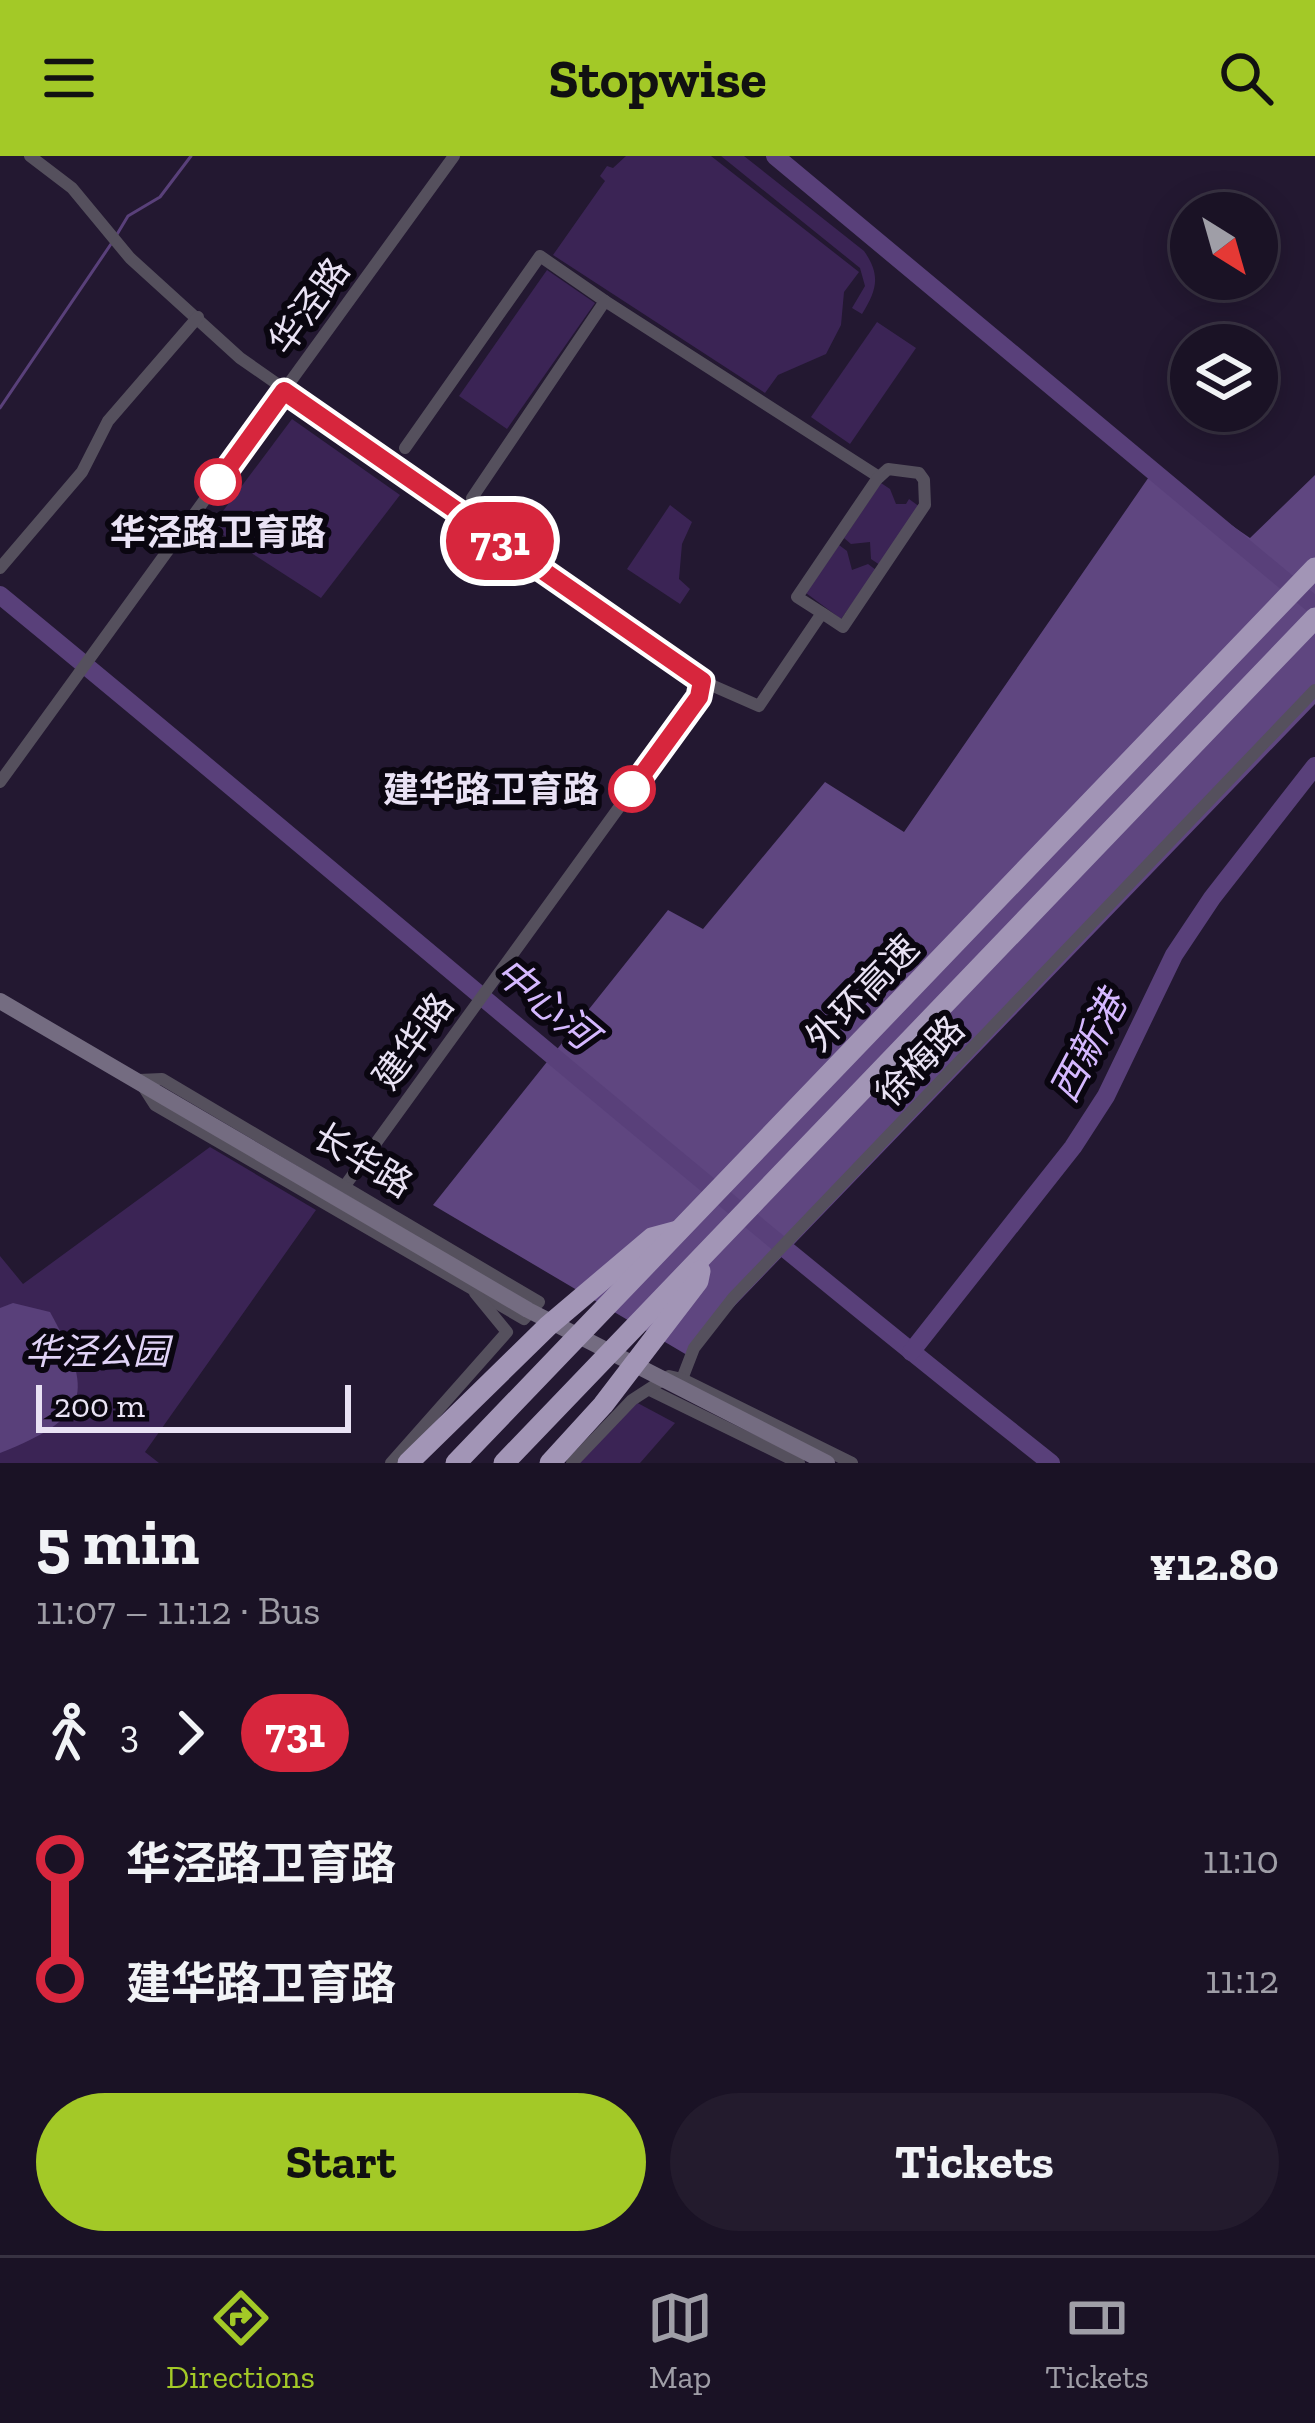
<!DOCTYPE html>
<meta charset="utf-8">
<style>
body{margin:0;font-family:"Zilla Slab","Noto Sans SC",serif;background:#231b2d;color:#f1f3f6;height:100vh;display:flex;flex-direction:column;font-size:45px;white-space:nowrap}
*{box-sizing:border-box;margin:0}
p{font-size:39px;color:#9f9ea7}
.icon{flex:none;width:66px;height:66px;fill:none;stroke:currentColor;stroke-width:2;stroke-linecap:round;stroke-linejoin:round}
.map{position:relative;height:1307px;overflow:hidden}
.side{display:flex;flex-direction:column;background:#1a1225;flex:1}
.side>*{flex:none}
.badge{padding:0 24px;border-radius:39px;font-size:42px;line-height:78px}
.needle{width:78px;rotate:143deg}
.fabs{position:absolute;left:1170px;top:36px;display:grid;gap:24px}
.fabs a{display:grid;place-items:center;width:108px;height:108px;border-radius:50%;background:#1a1225;box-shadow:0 6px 30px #0003,0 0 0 3px #383242;font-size:60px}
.scale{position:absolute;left:36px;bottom:30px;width:315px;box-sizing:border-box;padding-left:12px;border:6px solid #e9e2f4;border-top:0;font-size:33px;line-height:42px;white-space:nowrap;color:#e9e2f4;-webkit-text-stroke:9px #0a0610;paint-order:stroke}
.map>.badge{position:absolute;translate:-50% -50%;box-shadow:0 0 0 6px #fff}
.legs{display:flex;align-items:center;gap:18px;height:132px;padding:0 36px;font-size:39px}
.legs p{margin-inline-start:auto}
.overview{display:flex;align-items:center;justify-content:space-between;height:204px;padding:0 36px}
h1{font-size:66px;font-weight:700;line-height:90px}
.button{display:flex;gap:24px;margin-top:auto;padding:24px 36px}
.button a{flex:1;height:138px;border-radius:72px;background:#a3c927;color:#111;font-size:48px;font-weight:700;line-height:138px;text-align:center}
.button a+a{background:#231b2d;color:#f1f3f6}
ul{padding:0 36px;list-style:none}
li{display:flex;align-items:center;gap:42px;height:120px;font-size:45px}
li i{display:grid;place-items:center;width:18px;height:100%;margin:0 15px;background:currentColor}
li i::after{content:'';width:30px;height:30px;margin:-15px;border:9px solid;border-radius:50%;background:#1a1225}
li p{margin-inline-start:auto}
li:first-child i{background:linear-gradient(#0000 50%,currentColor 0)}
li:last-child i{background:linear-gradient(currentColor 50%,#0000 0)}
header{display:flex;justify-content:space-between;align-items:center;height:156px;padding:0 36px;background:#a3c927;color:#111;font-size:54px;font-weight:700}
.menu{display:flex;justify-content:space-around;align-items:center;height:168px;border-top:3px solid #383242;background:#1a1225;font-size:33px;color:#9f9ea7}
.menu a{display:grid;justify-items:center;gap:6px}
.menu .active{color:#a3c927}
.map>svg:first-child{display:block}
.green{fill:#3b2455}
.forest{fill:#5f4680}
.water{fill:#59407a}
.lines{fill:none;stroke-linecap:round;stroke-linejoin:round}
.stream{stroke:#59407a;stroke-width:3}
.river{stroke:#59407a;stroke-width:18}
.street{stroke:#55505d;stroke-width:12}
.secondary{stroke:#746c81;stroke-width:16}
.highway{stroke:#a295b6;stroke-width:21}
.line-1-casing{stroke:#fff;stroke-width:27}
.line-1{stroke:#d7263d;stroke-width:18}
.stop-1-dot{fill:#fff;stroke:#d7263d;stroke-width:6}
.labels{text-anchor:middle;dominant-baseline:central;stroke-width:12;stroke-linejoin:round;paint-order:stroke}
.street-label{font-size:36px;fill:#e9e2f4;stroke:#0a0610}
.stop-label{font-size:36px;font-weight:bold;fill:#e9e2f4;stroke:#0a0610}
.park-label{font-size:36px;font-style:italic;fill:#e1d3f7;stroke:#0a0610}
.water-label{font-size:39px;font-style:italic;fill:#d5b8ff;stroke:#0a0610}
</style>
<header><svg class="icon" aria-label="menu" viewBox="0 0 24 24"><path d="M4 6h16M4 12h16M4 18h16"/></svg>Stopwise<svg class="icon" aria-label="search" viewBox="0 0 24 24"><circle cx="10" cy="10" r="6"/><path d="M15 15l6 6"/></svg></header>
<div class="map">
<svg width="1315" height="1307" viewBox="0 0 1315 1307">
<rect width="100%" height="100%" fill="#231831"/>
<!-- green -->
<g class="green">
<polygon points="626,0 711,0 859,116 844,136 841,169 826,198 778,219 765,237 553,99 605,25 600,20 607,10 613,12"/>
<path d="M721 0H744L864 95C881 119 877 134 862 158L852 152 865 130 860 112Z"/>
<polygon points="547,114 595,147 507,273 459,240"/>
<polygon points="877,166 916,192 850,288 811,261"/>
<polygon points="292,263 400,339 321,442 211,371"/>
<polygon points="881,327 890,333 896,348 906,348 909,343 920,351 880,409 871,403 870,386 851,388 844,382"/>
<polygon points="670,349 692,366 682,388 679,423 690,433 680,448 627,413"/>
<polygon points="839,389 847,395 852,414 868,408 876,414 841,463 806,437"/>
<polygon points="210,991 316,1054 145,1296 159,1307 0,1307 0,1100 23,1128"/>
<polygon points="632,1244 675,1267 640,1307 572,1307"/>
</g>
<!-- forest -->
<polygon class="forest" points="1153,315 1250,382 1315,319 1315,548 687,1199 433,1049 668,754 703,773 825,626 904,676"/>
<!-- water -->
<path class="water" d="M13 1147 50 1156C95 1238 90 1261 0 1297V1152Z"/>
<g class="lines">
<!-- stream -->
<g class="stream">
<polyline points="116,80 128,60 160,41 191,0"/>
<polyline points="0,252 111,88"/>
</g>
<!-- river -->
<g class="river">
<polyline points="775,0 1315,450"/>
<path d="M0 439C351 727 694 1025 1051 1307"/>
<polyline points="911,1196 1073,991 1106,940 1174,799 1212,742 1315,610"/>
</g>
<!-- street -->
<g class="street">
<polyline points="30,0 72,32 130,102 240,202 702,525 699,541 344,1031"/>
<polyline points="405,292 540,100 605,145"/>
<polyline points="472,342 605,145 879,321"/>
<polyline points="0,412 82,316 108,265 198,161"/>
<polyline points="702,525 759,550 822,457 797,441 877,323 888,313 919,317 924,324 925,349 843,471 822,457"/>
<polyline points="0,626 454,0"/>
<polygon points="162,923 539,1146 524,1163 155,949 139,924"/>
<polyline points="682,1223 694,1192 733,1142 1315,534"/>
<polyline points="650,1234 799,1307"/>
<polyline points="391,1307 507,1176 475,1137"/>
<polyline points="572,1307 632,1244 669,1220 682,1223 852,1307"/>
</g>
<!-- secondary -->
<polyline class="secondary" points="0,845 528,1154 827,1307"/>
<!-- highway -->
<g class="highway">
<polyline points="408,1307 548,1170 652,1082 678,1075"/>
<polyline points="456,1307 1315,412"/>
<polyline points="504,1307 1315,462"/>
<polyline points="550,1307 603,1249 698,1125 700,1115"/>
</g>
</g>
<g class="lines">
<defs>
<polyline id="line-1" points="218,326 284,235 702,525 699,541 632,633"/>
</defs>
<!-- line-1 casing -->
<use href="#line-1" class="line-1-casing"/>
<!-- line-1 -->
<use href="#line-1" class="line-1"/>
</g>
<!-- markers -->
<g class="stop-1-dot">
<circle cx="218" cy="326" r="21"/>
<circle cx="632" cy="633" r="21"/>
</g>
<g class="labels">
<!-- street labels -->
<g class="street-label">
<text transform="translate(309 150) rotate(-54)">华泾路</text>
<text transform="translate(862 837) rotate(-46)">外环高速</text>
<text transform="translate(413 885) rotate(-54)">建华路</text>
<text transform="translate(920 905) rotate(-46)">徐梅路</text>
<text transform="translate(363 1004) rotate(31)">长华路</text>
</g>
<!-- stop labels -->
<g class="stop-label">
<text x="218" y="376">华泾路卫育路</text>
<text x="599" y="633" text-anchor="end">建华路卫育路</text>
</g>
<!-- park labels -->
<g class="park-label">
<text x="97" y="1195">华泾公园</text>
</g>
<!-- water labels -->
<g class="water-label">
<text transform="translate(546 847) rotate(40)">中心河</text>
<text transform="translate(1088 891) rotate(-62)">西新港</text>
</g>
</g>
</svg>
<div class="fabs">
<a><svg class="needle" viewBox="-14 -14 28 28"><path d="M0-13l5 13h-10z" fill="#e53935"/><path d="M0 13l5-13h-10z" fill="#9f9ea7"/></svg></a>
<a><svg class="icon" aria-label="layers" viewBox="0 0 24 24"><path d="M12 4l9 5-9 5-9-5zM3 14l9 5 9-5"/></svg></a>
</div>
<div class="scale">200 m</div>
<b class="badge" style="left:500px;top:385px;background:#d7263d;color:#fff">731</b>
</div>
<section class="side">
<div class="overview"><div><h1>5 min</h1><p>11:07 – 11:12 · Bus</p></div><b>¥12.80</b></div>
<div class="legs"><svg class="icon" aria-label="walk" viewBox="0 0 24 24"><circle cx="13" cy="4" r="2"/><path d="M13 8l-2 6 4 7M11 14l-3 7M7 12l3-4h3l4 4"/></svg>3<svg class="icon" aria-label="forward" viewBox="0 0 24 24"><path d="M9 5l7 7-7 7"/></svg><b class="badge" style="background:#d7263d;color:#fff">731</b></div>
<ul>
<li><i style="color:#d7263d"></i><b>华泾路卫育路</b><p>11:10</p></li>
<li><i style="color:#d7263d"></i><b>建华路卫育路</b><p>11:12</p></li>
</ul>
<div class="button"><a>Start</a><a>Tickets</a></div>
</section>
<nav class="menu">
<a class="active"><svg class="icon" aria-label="directions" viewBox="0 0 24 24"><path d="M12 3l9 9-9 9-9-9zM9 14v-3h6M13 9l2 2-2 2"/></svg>Directions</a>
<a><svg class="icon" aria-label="map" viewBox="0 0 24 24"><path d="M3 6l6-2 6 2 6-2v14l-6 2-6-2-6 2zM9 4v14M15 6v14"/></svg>Map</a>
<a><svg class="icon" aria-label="tickets" viewBox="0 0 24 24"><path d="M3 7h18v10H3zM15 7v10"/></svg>Tickets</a>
</nav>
